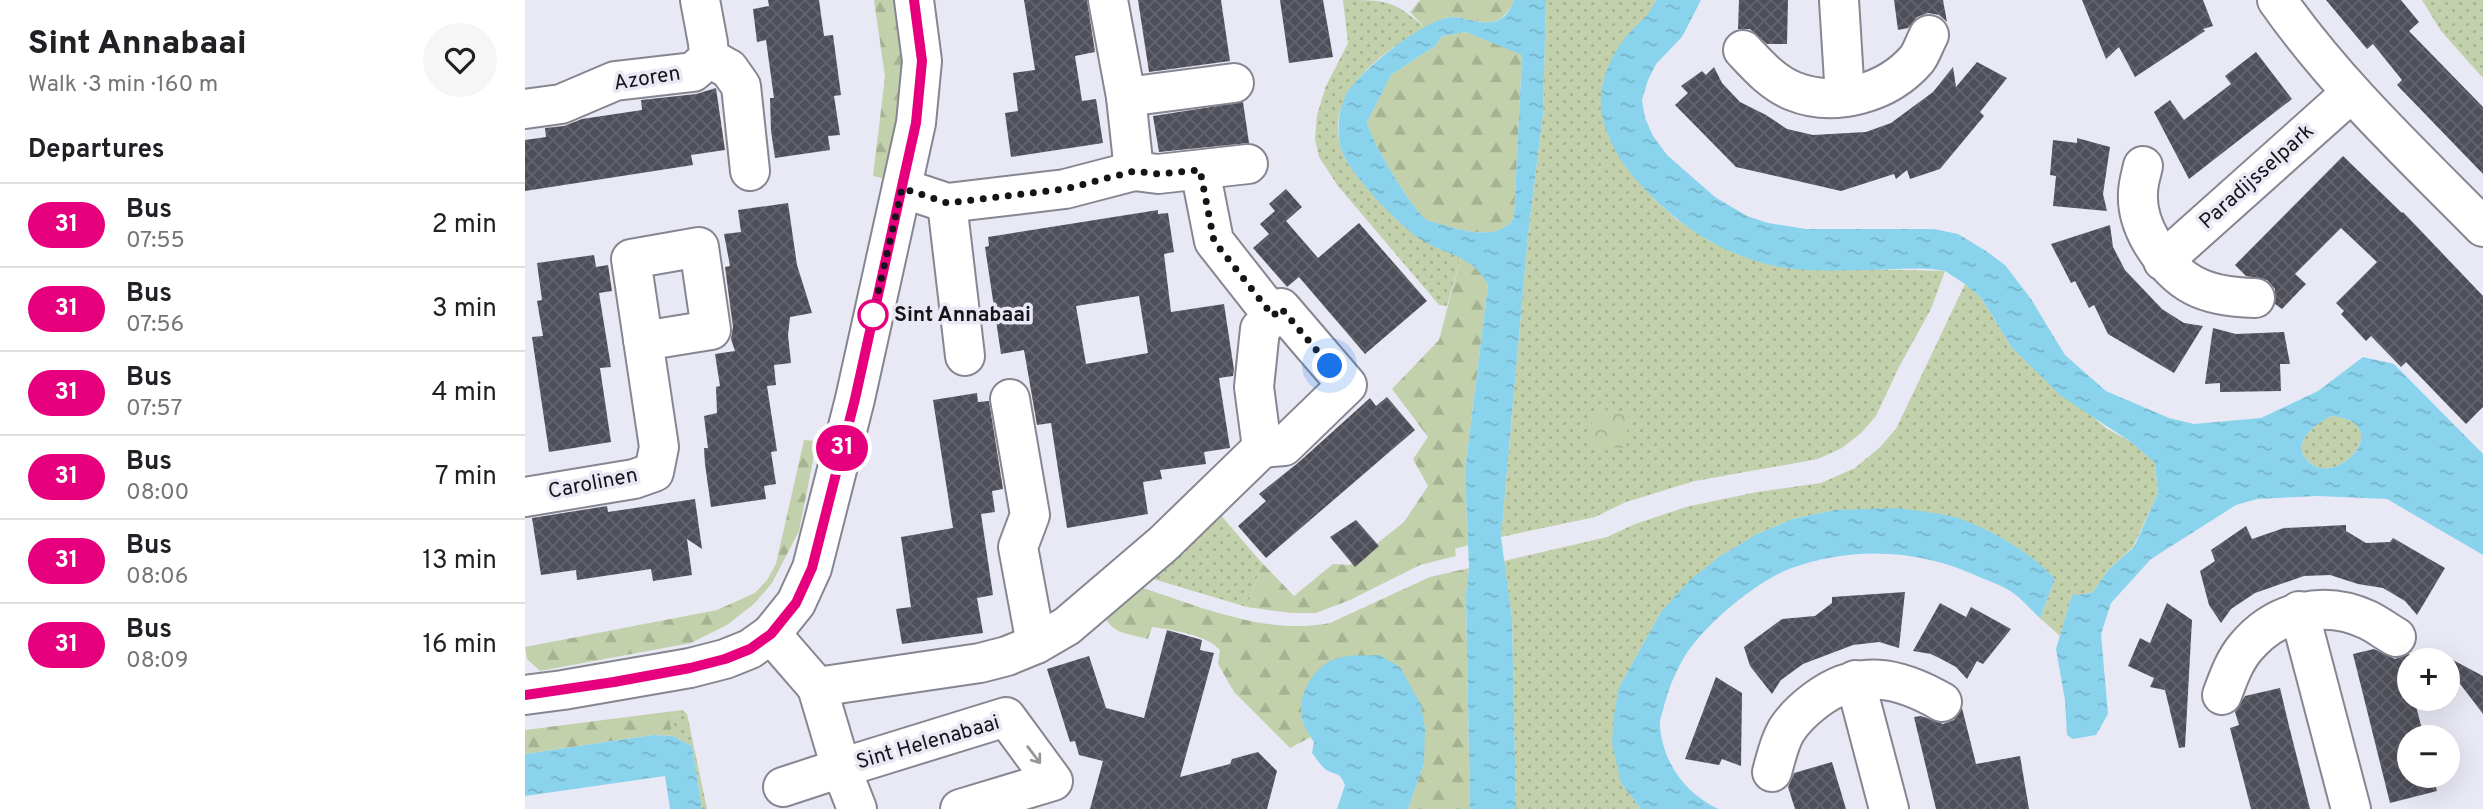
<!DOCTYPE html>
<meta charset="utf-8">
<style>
body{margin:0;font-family:Overpass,sans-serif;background:#f6f6f6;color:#202124;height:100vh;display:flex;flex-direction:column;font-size:26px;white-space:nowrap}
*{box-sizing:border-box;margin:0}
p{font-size:23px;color:#757577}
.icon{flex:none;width:38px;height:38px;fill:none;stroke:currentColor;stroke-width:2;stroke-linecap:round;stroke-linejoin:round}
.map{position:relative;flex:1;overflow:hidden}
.details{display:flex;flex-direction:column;background:#fff;width:525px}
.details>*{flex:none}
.badge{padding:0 14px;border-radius:23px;font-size:24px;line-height:46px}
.fabs{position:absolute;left:1872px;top:648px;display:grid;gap:14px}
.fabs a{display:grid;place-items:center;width:63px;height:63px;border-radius:50%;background:#fff;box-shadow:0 7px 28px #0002;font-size:35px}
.you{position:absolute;width:35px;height:35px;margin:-18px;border:5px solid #fff;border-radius:50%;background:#1a73e8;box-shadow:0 0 0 10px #1a73e833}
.map>.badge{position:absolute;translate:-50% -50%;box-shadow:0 0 0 4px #fff}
h2{padding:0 28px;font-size:26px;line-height:63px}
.round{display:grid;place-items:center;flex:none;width:74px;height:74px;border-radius:37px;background:#f6f6f6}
.summary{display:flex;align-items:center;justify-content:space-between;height:119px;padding:0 28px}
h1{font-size:33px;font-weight:800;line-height:52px}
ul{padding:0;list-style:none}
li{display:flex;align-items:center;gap:21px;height:84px;padding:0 28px;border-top:2px solid #e0e0e0}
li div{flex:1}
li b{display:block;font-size:26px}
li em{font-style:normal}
li .badge{min-width:77px;font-weight:700;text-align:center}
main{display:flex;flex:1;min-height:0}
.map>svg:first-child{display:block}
.grass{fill:url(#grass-dots)}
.forest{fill:url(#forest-firs)}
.park{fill:url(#park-crowns)}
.water{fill:url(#water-ripples);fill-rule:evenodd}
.building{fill:url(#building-cross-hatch);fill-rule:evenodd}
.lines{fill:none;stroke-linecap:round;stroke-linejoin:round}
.minor-casing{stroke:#858691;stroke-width:42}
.minor{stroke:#fff;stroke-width:38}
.oneway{stroke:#969698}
.line-casing{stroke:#fff;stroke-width:16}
.line{stroke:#e6007e;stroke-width:10}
.walk{stroke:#151519;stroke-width:7;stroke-dasharray:0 12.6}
.stop-dot{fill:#fff;stroke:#e6007e;stroke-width:3.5}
.labels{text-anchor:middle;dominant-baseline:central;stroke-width:7;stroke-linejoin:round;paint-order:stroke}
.street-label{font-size:21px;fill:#151519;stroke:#e8e9f5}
.stop-label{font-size:21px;font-weight:bold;fill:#151519;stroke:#e8e9f5;text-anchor:start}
</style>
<main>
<section class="details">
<div class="summary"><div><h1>Sint Annabaai</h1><p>Walk · 3 min · 160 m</p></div><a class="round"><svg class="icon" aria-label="heart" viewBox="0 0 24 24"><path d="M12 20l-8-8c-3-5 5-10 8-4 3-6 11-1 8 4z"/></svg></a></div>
<h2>Departures</h2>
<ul>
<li><span class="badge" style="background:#e6007e;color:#fff">31</span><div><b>Bus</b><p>07:55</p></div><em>2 min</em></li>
<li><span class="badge" style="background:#e6007e;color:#fff">31</span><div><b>Bus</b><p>07:56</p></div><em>3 min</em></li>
<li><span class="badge" style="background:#e6007e;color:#fff">31</span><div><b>Bus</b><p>07:57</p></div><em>4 min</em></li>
<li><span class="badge" style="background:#e6007e;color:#fff">31</span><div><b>Bus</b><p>08:00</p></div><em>7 min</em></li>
<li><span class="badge" style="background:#e6007e;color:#fff">31</span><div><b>Bus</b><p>08:06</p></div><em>13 min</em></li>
<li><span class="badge" style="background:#e6007e;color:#fff">31</span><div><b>Bus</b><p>08:09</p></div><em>16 min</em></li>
</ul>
</section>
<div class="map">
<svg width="1958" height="809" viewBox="0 0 1958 809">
<defs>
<pattern id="grass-dots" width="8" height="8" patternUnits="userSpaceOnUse" patternTransform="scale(1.75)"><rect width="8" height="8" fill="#c2d1ab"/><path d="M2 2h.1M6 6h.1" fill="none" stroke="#a6b393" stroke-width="1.8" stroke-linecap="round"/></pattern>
<pattern id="forest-firs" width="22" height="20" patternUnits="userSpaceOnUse" patternTransform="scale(1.75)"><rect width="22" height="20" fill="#c2d1ab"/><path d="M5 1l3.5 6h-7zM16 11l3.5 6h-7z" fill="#a6b393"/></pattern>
<pattern id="park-crowns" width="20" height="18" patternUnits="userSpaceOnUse" patternTransform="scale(1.75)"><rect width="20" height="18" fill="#c2d1ab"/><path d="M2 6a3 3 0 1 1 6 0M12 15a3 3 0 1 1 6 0" fill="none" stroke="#a6b393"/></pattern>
<pattern id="water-ripples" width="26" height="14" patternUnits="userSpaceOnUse" patternTransform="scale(1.75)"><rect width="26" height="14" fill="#8ad3ec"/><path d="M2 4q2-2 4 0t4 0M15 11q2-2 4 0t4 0" fill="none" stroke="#76b4ca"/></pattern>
<pattern id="building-cross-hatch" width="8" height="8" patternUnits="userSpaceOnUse" patternTransform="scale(1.75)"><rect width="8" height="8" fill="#4e4f59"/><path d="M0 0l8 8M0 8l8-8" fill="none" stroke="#63646c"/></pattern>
</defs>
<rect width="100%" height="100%" fill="#e8e9f5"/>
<!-- grass -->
<g class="grass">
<path d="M818 0C861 0 869 0 900 28 858 51 796 95 817 152 824 170 841 184 853 199 875 225 902 249 936 256L922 306 914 305 813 186 794 157 790 139 792 115 801 86 823 43Z"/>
<polygon points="1021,0 1131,0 1125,13 1101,37 1128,198 1151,219 1186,242 1257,267 1420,271 1406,309 1374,367 1351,416 1336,433 1317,448 1293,459 1170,481 1101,502 1070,517 976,537 1003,235 1018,113"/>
<polygon points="1897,0 1958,0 1958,78 1916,31"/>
<polygon points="1440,284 1457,299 1487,348 1581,428 1606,442 1630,463 1633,493 1608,547 1584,569 1567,593 1547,595 1535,636 1515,618 1530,579 1310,510 1268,519 1232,534 1136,612 1094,687 1096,783 1116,809 991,809 987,619 979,561 1082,537 1110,524 1161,507 1232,492 1296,483 1330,468 1354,448 1371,429"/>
<path d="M1806 416C1870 422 1817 483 1788 465 1761 447 1788 425 1806 416Z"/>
<polygon points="686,504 737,563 722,607 628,579 624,573"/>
<polygon points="162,714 182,809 177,809 167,746 148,736 144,718"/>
</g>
<!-- forest -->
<g class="forest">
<polygon points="349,0 371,0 378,77 371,138 358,178 348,176 360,77"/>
<path d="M895 0H989C988 6 985 9 980 14 967 31 945 17 926 17 917 17 908 24 900 28L885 12Z"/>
<path d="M941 32 997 54 989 218C974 241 940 231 918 225 913 223 906 222 902 220 887 210 846 141 842 122L866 75 910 46 917 36Z"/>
<polygon points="936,256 957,273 963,285 940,471 943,545 930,549 931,556 895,565 825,600 791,613 766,613 722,607 737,563 769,596 808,564 825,565 879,522 903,486 888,459 903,437 867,389 914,340"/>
<polygon points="279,440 292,441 274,531 247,583 229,604 202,625 166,643 15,671 2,659 0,647 192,610 230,593 242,580 251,564"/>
<path d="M944 568 941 595 945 809H883L899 763 778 723 786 737 765 748 709 692 693 664 695 650C680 634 648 630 627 627L623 639C602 633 583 634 577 609L609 585C671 605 740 636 805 623L905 577Z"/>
<polygon points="157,710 162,714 144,718 148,736 128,735 0,754 0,730"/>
</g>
<!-- park -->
<polygon class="park" points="1069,410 1104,411 1101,448 1063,447"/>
<!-- water -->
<g class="water">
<path d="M989 0H1021L1018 113 1003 235 976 537 987 619 991 809H945L941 595 944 568 940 471 963 285C947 254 921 256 895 239 873 224 827 176 817 152 811 136 813 110 821 95 833 72 902 17 927 17 941 17 959 27 974 20 980 17 988 7 989 0ZM941 32 997 55 989 218C974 241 940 231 918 225 914 223 906 222 902 220 887 210 846 141 842 122L866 75 910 46 917 36Z"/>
<path d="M1131 0H1176L1157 37 1131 64 1123 80 1117 100 1120 118 1128 136 1142 155 1190 197 1222 216 1243 223 1281 229H1409L1433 234 1461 251 1480 265 1506 299 1540 355 1581 391 1644 418 1669 424 1736 418 1793 391 1838 357 1869 364 1958 454V555L1862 499 1792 496 1732 499 1711 505 1626 559 1586 603 1576 634 1583 714 1571 735 1548 739 1542 735 1540 700 1531 649 1547 595 1567 593 1584 569 1609 547 1633 493 1630 463 1606 442 1536 396 1487 348 1457 299 1440 284 1420 271C1395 266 1366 270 1341 270 1313 270 1283 272 1255 267 1201 257 1153 226 1116 185 1095 163 1073 127 1076 95 1078 74 1088 52 1101 37 1113 22 1123 18 1131 0ZM1806 416C1870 422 1817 483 1788 465 1761 447 1788 425 1806 416Z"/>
<path d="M1371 508C1388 510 1405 512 1421 515 1455 522 1508 553 1530 579L1515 618C1506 610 1498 600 1488 593 1480 587 1469 583 1459 579 1398 549 1328 545 1264 569 1230 582 1174 629 1157 661 1149 675 1143 690 1139 706 1138 712 1134 720 1135 726 1138 763 1160 793 1193 809H1116L1096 783 1087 743 1089 715 1094 687 1136 612 1165 580 1194 557 1232 534 1268 519 1310 510Z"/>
<path d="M854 655 875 667 896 705 900 728 899 763 883 809H812L820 785C814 772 814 776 803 771 797 768 791 758 787 753L789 742C785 736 780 729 778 722 770 699 787 667 810 659 824 654 840 656 854 655Z"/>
<polygon points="128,735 148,736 167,746 177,809 145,809 140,776 0,796 0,754"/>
</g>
<!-- building -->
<g class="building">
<polygon points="243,0 294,0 299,36 308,35 316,95 309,96 315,135 303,136 305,150 250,158 246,131 245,98 249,98 241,40 232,42 228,9 244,6"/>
<polygon points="499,0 562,0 570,52 550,56 557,101 571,99 578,143 486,157 480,113 493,111 488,73 510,70"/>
<polygon points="613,0 696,0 705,61 624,72"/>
<polygon points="755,0 798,0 808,57 764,63"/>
<polygon points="1214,0 1263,0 1262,44 1242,44 1225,29 1213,29"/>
<polygon points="1369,0 1418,0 1422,22 1414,15 1403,13 1392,17 1383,28 1373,30"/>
<polygon points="1557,0 1678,0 1688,26 1678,29 1680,31 1610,77 1594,47 1581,59"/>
<polygon points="1801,0 1876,0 1894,22 1884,31 1958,107 1958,174 1872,85 1877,80 1848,44 1842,49"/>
<polygon points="1731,52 1767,99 1664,179 1629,112 1645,100 1659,120 1706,84 1700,76"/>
<polygon points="1452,62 1482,78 1455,112 1459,116 1415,169 1385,179 1382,170 1371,179 1369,174 1316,191 1211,167 1150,105 1163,93 1156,86 1177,71 1181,75 1189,67 1197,83 1215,102 1241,115 1262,129 1288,135 1341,132 1366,123 1408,92 1428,67 1431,87"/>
<polygon points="191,88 200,150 166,155 168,165 0,191 0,140 21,137 20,128 39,126 57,119 117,110 116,100 171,94"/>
<polygon points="718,102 724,143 634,152 628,116"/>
<polygon points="1552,138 1585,147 1578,194 1582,211 1528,206 1531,176 1525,175 1528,140 1552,143"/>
<polygon points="1818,156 1877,213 1878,212 1958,296 1958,407 1941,424 1881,362 1876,367 1846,336 1841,341 1816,314 1819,311 1811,303 1852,262 1816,228 1770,274 1781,284 1757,309 1750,304 1750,289 1742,280 1721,276 1710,265"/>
<polygon points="761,189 777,207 761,221 793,258 834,223 902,301 840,354 774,277 762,287 728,248 744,234 735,224 750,211 744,204"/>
<polygon points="263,203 272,265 287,313 265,317 263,335 266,363 249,365 251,385 242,386 252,451 246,452 251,484 239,486 241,499 186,507 180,464 179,448 183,448 179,416 192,413 191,387 195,386 190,354 210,351 206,339 208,327 200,267 205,266 199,234 216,232 213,210"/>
<path d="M633 210V214L643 213 649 252 639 254 646 312 699 304 709 370 708 376 694 378 705 448 679 452 681 464 635 470 637 479 618 482 623 514 542 528 526 423 512 425 499 350 476 354 460 247 464 246 463 237ZM614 296 623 353 561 364 551 306Z"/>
<polygon points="1585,225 1588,247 1600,270 1637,309 1659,323 1678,326 1649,373 1583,334 1569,305 1564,308 1550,281 1546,283 1526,244"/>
<polygon points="69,255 71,267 83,265 87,291 74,293 86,367 75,368 86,442 24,452 7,337 18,336 12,301 17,300 12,263"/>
<polygon points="1688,328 1711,334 1759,332 1765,364 1755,364 1756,391 1695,392 1695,383 1680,384"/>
<polygon points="452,393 453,402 464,401 478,489 467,491 470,512 456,514 468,595 452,598 458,633 377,644 371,609 386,607 376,537 428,528 408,400"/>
<polygon points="862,397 890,430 741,558 713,526 741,501 734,494 774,462 845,398 851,406"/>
<polygon points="170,499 177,549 162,539 167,575 128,581 126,569 52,580 51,570 16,575 7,518 82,506 83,512"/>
<polygon points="831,520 854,546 830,567 805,537"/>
<polygon points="1821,525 1821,531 1841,543 1865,542 1868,538 1920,568 1892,615 1880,601 1858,588 1833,584 1805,575 1779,576 1730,593 1706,609 1696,623 1684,605 1675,571 1690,561 1686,550 1721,526 1727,539 1759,528"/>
<polygon points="1380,592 1374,648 1354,642 1328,645 1278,664 1256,680 1247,694 1225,666 1219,647 1257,619 1290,616 1307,603 1307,597"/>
<polygon points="1415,603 1441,617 1446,607 1486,629 1458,664 1452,661 1442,679 1431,667 1418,660 1406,654 1388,651"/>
<polygon points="1642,603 1667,620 1660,747 1654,748 1640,690 1625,687 1629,678 1603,666 1615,638 1625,643"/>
<polygon points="642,630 677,640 675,650 689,653 655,777 705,764 707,759 733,752 752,771 742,809 565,809 578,761 554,755 550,741 545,742 522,669 564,656 581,708 619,718"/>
<polygon points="1849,649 1870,659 1884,654 1889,660 1885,660 1885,698 1898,698 1891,706 1899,737 1885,737 1885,775 1908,775 1912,791 1865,803 1828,654"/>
<polygon points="1911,651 1958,676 1958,714 1923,668 1923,660 1917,660"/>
<polygon points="1191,677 1217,693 1216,766 1197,759 1194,765 1160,759"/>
<polygon points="1755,688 1764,726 1785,809 1726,809 1705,728 1714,725 1710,712 1720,696"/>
<polygon points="1437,708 1451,764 1495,756 1504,809 1411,809 1389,717 1396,716 1418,724 1429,720"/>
<polygon points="1307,762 1321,809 1270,809 1263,787 1269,773"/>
</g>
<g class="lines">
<defs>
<g id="minor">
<polyline points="1314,0 1320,97"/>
<path d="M1752 0C1811 84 1886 154 1958 227"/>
<path d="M1218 50C1233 66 1248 83 1268 91 1310 108 1363 93 1392 59 1397 52 1400 42 1404 35"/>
<polyline points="184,58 204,69 216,86 225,171"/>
<polyline points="601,97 709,83"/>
<polyline points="0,109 36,104 90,81 168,72 184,58 183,43 175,0"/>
<path d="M1618 166C1616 175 1613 184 1613 193 1612 209 1618 227 1626 241 1652 285 1680 297 1730 298"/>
<polyline points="609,171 633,174 723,164"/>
<polyline points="377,188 422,203 540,189 609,171 601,97 583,0"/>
<polyline points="422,203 440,356"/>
<polyline points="1638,261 1826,93"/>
<polyline points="485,399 505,515 493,547 511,644"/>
<polyline points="737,448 759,446 822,385 756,308 748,316"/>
<polyline points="0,497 109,479 129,472 134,447 106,259 174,247 186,330 118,341"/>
<polyline points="1774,611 1826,809"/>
<polyline points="246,634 292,687 455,663 482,656 511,644 542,626 638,544 737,448 729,387 735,329 748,316 689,241 675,170"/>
<polyline points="1330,680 1364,809"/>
<polyline points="0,695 38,690 165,668 200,659 225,649 246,634 271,603 287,568 330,399 391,123 397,61 389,0"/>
<path d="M1697 695C1703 679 1709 661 1721 647 1752 610 1800 600 1843 620 1853 625 1862 632 1871 637"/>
<path d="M1247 772C1251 758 1254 743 1261 731 1269 718 1279 709 1291 700 1333 668 1374 677 1417 702"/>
<polyline points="258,787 316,768 292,687"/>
<polyline points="332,809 316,768 481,717 528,781 435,809"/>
</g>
</defs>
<!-- minor casing -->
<use href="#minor" class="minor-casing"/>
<!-- minor -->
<use href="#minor" class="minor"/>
</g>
<!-- one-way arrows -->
<defs><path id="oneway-shaft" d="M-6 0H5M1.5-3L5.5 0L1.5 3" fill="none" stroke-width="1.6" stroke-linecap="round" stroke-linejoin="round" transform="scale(1.75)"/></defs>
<use class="oneway" href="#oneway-shaft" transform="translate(509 755) rotate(53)"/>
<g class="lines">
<defs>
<polyline id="line" points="0,695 89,682 165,668 200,659 225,649 246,634 271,603 287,568 330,399 391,123 397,61 389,0"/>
</defs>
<!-- line casing -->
<use href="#line" class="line-casing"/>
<!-- line -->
<use href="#line" class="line"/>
<!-- walk -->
<polyline class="walk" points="348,315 377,188 422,203 540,189 610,171 633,174 675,170 689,241 748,316 756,308 805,366"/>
</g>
<!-- markers -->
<circle class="stop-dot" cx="348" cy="315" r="14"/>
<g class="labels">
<!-- street labels -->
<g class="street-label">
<text transform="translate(122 79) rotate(-9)">Azoren</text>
<text transform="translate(1732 177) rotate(-42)">Paradijsselpark</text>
<text transform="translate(68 484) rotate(-11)">Carolinen</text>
<text transform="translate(403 743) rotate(-16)">Sint Helenabaai</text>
</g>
<!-- stop labels -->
<g class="stop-label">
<text x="369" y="315">Sint Annabaai</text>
</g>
</g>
</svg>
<div class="fabs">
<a>+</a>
<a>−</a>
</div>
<div class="you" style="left:805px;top:366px"></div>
<b class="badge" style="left:317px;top:448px;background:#e6007e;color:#fff">31</b>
</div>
</main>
